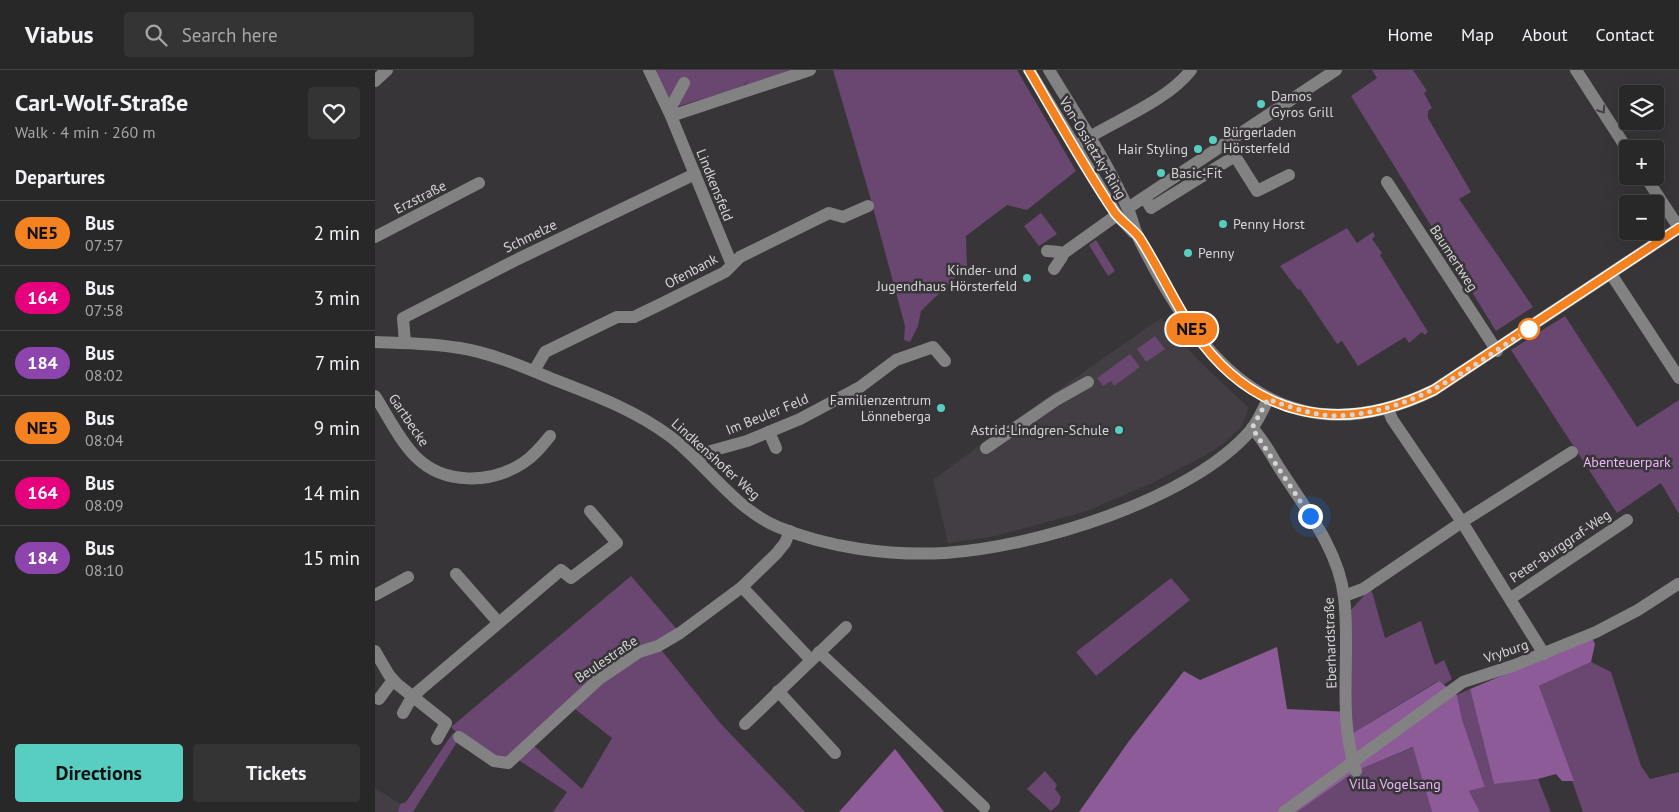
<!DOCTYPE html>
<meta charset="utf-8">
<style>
body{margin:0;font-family:"PT Sans",sans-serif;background:#353435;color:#f1f3f6;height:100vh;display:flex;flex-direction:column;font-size:19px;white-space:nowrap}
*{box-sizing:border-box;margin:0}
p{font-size:16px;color:#a5a6a8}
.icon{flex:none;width:28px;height:28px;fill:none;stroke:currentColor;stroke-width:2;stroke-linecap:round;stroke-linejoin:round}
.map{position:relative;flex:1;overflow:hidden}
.drawer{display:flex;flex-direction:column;background:#292829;width:375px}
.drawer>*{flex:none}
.badge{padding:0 10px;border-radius:16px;font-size:18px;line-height:32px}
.tools{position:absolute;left:1244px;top:15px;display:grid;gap:10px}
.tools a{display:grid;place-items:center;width:45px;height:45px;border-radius:5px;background:#292829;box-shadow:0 5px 20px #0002,0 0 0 1px #454446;font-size:25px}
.you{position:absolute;width:25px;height:25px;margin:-12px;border:4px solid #fff;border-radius:50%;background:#1a73e8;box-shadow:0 0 0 8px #1a73e833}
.map>.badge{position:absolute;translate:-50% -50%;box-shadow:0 0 0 2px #fff}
h2{padding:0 15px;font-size:19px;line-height:45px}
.round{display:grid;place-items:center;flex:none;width:52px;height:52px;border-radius:5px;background:#353435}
.overview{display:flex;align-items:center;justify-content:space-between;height:85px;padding:0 15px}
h1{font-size:24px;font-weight:800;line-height:38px}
.button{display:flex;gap:10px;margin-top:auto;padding:10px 15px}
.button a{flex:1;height:58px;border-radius:5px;background:#58cec0;color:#111;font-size:20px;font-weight:800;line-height:58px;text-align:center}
.button a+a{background:#353435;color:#f1f3f6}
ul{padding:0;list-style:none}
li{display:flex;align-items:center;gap:15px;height:65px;padding:0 15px;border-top:1px solid #454446}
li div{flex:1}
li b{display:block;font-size:19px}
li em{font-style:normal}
li .badge{min-width:55px;font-weight:700;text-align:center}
header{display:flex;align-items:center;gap:30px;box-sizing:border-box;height:70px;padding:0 25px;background:#292829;border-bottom:1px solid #454446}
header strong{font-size:24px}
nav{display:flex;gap:28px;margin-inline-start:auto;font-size:18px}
.search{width:350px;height:45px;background:#353435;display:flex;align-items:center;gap:12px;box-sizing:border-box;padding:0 18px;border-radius:5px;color:#a5a6a8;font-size:19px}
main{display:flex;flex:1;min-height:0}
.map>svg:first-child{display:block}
.built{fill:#433d44}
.green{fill:#694771;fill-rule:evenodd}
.forest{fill:#8c5b98}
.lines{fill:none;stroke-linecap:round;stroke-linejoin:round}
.minor{stroke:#838283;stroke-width:12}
.oneway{stroke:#424142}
.line-casing{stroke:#fff;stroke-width:11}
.line{stroke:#f58220;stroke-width:8}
.walk{stroke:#d6d5d6;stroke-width:5;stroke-dasharray:0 9}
.poi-dot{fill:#58cec0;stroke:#373537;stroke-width:2}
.stop-dot{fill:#fff;stroke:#f58220;stroke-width:2.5}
.labels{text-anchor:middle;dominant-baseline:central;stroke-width:5;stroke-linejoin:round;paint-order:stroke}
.poi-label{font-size:14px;fill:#d6d5d6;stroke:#373537;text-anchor:start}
.street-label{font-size:14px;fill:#d6d5d6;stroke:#373537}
.park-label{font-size:14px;fill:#eeb7fc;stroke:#373537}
</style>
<header>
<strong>Viabus</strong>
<div class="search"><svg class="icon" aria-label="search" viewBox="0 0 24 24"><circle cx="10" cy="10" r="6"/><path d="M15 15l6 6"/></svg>Search here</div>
<nav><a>Home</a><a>Map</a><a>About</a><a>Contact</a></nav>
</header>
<main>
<section class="drawer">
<div class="overview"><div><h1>Carl-Wolf-Straße</h1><p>Walk · 4 min · 260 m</p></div><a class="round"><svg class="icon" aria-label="heart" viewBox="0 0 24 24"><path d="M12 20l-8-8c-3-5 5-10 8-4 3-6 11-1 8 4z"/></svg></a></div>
<h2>Departures</h2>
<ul>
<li><span class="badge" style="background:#f58220;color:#111">NE5</span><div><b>Bus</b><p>07:57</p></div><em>2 min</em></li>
<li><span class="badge" style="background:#e6007e;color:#fff">164</span><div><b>Bus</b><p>07:58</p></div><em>3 min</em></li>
<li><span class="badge" style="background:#8e44ad;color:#fff">184</span><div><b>Bus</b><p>08:02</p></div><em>7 min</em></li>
<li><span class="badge" style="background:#f58220;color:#111">NE5</span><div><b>Bus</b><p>08:04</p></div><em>9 min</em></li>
<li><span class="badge" style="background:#e6007e;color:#fff">164</span><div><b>Bus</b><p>08:09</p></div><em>14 min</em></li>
<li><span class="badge" style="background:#8e44ad;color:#fff">184</span><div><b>Bus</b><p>08:10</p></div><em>15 min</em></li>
</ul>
<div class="button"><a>Directions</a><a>Tickets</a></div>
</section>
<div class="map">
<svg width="1304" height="742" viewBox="0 0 1304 742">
<rect width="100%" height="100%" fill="#373537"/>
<!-- built -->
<g class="built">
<polygon points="786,248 824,291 874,338 866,357 848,374 831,385 777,413 712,441 621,466 573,473 558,410 620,364"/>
<polygon points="0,718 25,734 23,742 0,742"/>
</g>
<!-- green -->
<g class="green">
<polygon points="279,0 419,0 368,19 374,8 368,17 297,38"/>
<polygon points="458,0 642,0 701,101 652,140 632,135 591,166 592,196 546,241 543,256 535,272 529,270 530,256 494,123"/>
<polygon points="997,0 1038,0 1052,21 1049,23 1057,38 1053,41 1053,48 1096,122 1084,129 1158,237 1121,261 976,26 1002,8"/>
<polygon points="666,143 682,164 664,176 649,156"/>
<polygon points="972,158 982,173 998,162 1000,166 997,169 1007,183 1005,185 1053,262 1050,265 1047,262 1034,273 1030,267 983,296 967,271 962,274 925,219 923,220 905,196"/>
<polygon points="721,170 740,201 733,206 714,175"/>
<polygon points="1190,246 1262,357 1304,330 1304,444 1286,413 1242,443 1136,280"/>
<polygon points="780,266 790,279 771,292 762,279"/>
<polygon points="755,284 765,297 739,316 736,311 728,316 722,308"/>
<path d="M256 506 305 563 283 576 346 654 430 742H178L192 722 139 687 130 692 86 667 76 657ZM195 635 237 668 207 719 158 675Z"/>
<polygon points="796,508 815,530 721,606 701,582"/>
<polygon points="996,518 1010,568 1046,551 1060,595 1069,590 1077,609 1068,615 1063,611 978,663 975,642 975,541"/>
<polygon points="1216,592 1236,602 1266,696 1275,709 1304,702 1304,742 1208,742 1164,616"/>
<polygon points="1095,619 1119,713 1163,709 1176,742 1105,742 1094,721 1110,717 1087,649 1082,625"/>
<polygon points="78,663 84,669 38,742 23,742 25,734 31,732"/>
<polygon points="1039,677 1057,742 922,742 981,701"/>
<polygon points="670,701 682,715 680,719 686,727 684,734 676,741 652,719"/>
</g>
<!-- forest -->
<g class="forest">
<polygon points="1217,568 1220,574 1216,592 1164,616 1199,711 1187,711 1181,704 1163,709 1119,714 1095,619"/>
<polygon points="902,577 912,639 975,642 978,663 1064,611 1082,625 1087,649 1110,717 1094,721 1105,742 1057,742 1038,677 981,701 922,742 704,742 754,671 809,601 825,610"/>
<polygon points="520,679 569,742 464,742"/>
</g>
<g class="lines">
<!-- minor -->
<g class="minor">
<polyline points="274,0 296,46 357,195"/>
<polyline points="654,0 742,145 759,163"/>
<path d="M674 0C701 45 732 91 753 139 757 148 759 158 763 167 825 294 909 393 1059 320L1304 158"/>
<polyline points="1201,0 1252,79"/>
<polyline points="0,11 12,0"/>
<polyline points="294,41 309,13"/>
<polyline points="296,46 435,0"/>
<path d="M708 71C741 50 792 31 816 0"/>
<polyline points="860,86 882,121 914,105"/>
<polyline points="1270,106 1304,158"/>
<polyline points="1012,112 1122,281"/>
<polyline points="770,128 776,138 860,86 852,74"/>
<polyline points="753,138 961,0"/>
<polyline points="0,167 104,113"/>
<polyline points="672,181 684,182 687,187 679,199"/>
<polyline points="686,185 742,145"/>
<polyline points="1236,204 1304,308"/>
<path d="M0 272C29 273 56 273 85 278 116 283 146 296 175 308 217 324 260 340 296 367 332 395 360 439 403 457 454 478 515 486 570 483 661 477 816 430 876 360 883 351 888 340 893 329"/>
<polyline points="30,273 28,248 143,189 320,104"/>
<polyline points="159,301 170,282 242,247 259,247 288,233 350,202 365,187 454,143 468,147 493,136"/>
<path d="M0 326C13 346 24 370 41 387 69 415 116 414 148 393 159 386 167 376 175 366"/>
<polyline points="1013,339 1017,349 1087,452 1169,584"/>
<path d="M877 358C889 370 896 385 905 399 930 438 964 480 969 527 976 584 962 646 981 701"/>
<polyline points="394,362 401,378"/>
<polyline points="611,378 681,330 713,312"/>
<polyline points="322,390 336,381 372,371 425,349 485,317 521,290 558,277 570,291"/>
<polyline points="81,504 123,552"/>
<polyline points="367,517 436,590"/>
<polyline points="0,525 33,507"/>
<polyline points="969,526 988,519 1087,452 1197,382"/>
<polyline points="1136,528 1252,450"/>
<polyline points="0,581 14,605 22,614 71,653 62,669"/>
<polyline points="444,582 609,737"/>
<polyline points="403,621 460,683"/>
<polyline points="4,629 18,610"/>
<polyline points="28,643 37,627 46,619 186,500 196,508 242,473 215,441"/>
<polyline points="370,654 471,557"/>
<polyline points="84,667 119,691 133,693 224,609 264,582 283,576 305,563 367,517 401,484 410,473 415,461"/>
<polyline points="909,742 1088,612 1140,595 1221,562 1263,540 1303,514"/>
</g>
</g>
<!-- one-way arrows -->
<defs><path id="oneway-chevron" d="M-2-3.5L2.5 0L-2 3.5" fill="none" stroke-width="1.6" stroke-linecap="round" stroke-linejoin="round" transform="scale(1.25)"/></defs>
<use class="oneway" href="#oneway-chevron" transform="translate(1227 40) rotate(57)"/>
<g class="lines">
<defs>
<path id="line" d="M654 0C682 48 709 97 740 143 747 152 757 158 764 167 784 198 799 232 819 262 879 349 967 365 1059 320L1304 158"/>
</defs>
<!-- line casing -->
<use href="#line" class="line-casing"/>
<!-- line -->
<use href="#line" class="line"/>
<!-- walk -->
<path class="walk" d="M935 446 877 358 893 329C911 336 930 342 948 345 961 347 977 345 990 343 1053 332 1101 293 1154 259"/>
</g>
<!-- markers -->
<g class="poi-dot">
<circle cx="886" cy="34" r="5"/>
<circle cx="838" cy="70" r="5"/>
<circle cx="823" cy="79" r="5"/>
<circle cx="786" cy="103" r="5"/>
<circle cx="848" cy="154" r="5"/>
<circle cx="813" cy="183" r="5"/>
<circle cx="652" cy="208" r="5"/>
<circle cx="566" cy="338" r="5"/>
<circle cx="744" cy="360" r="5"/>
</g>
<circle class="stop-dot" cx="1154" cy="259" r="10"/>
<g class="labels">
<!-- poi labels -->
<g class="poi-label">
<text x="896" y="26">Damos<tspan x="896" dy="16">Gyros Grill</tspan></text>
<text x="848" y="62">Bürgerladen<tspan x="848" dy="16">Hörsterfeld</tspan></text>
<text x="813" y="79" text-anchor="end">Hair Styling</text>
<text x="796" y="103">Basic-Fit</text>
<text x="858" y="154">Penny Horst</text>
<text x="823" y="183">Penny</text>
<text x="642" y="200" text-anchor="end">Kinder- und<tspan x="642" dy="16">Jugendhaus Hörsterfeld</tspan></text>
<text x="556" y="330" text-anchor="end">Familienzentrum<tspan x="556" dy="16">Lönneberga</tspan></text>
<text x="734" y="360" text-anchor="end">Astrid-Lindgren-Schule</text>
</g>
<!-- street labels -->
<g class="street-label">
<text transform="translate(718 78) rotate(59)">Von-Ossietzky-Ring</text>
<text transform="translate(340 115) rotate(68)">Lindkensfeld</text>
<text transform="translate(45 127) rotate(-27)">Erzstraße</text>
<text transform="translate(155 166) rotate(-26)">Schmelze</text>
<text transform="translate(1079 188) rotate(57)">Baumertweg</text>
<text transform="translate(316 201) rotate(-28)">Ofenbank</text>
<text transform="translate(392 344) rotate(-22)">Im Beuler Feld</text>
<text transform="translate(34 350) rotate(56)">Gartbecke</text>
<text transform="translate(341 389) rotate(42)">Lindkenshofer Weg</text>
<text transform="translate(1185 476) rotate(-34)">Peter-Burggraf-Weg</text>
<text transform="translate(955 573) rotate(-92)">Eberhardstraße</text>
<text transform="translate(1131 581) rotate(-19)">Vryburg</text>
<text transform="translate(231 589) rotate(-34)">Beulestraße</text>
</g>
<!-- park labels -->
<g class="park-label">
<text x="1252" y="392">Abenteuerpark</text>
<text x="1020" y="714">Villa Vogelsang</text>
</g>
</g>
</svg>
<div class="tools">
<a><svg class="icon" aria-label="layers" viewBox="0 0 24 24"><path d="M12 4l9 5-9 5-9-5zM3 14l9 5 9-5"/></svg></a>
<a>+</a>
<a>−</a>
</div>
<div class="you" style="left:935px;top:446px"></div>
<b class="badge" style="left:817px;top:259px;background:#f58220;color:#111">NE5</b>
</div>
</main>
